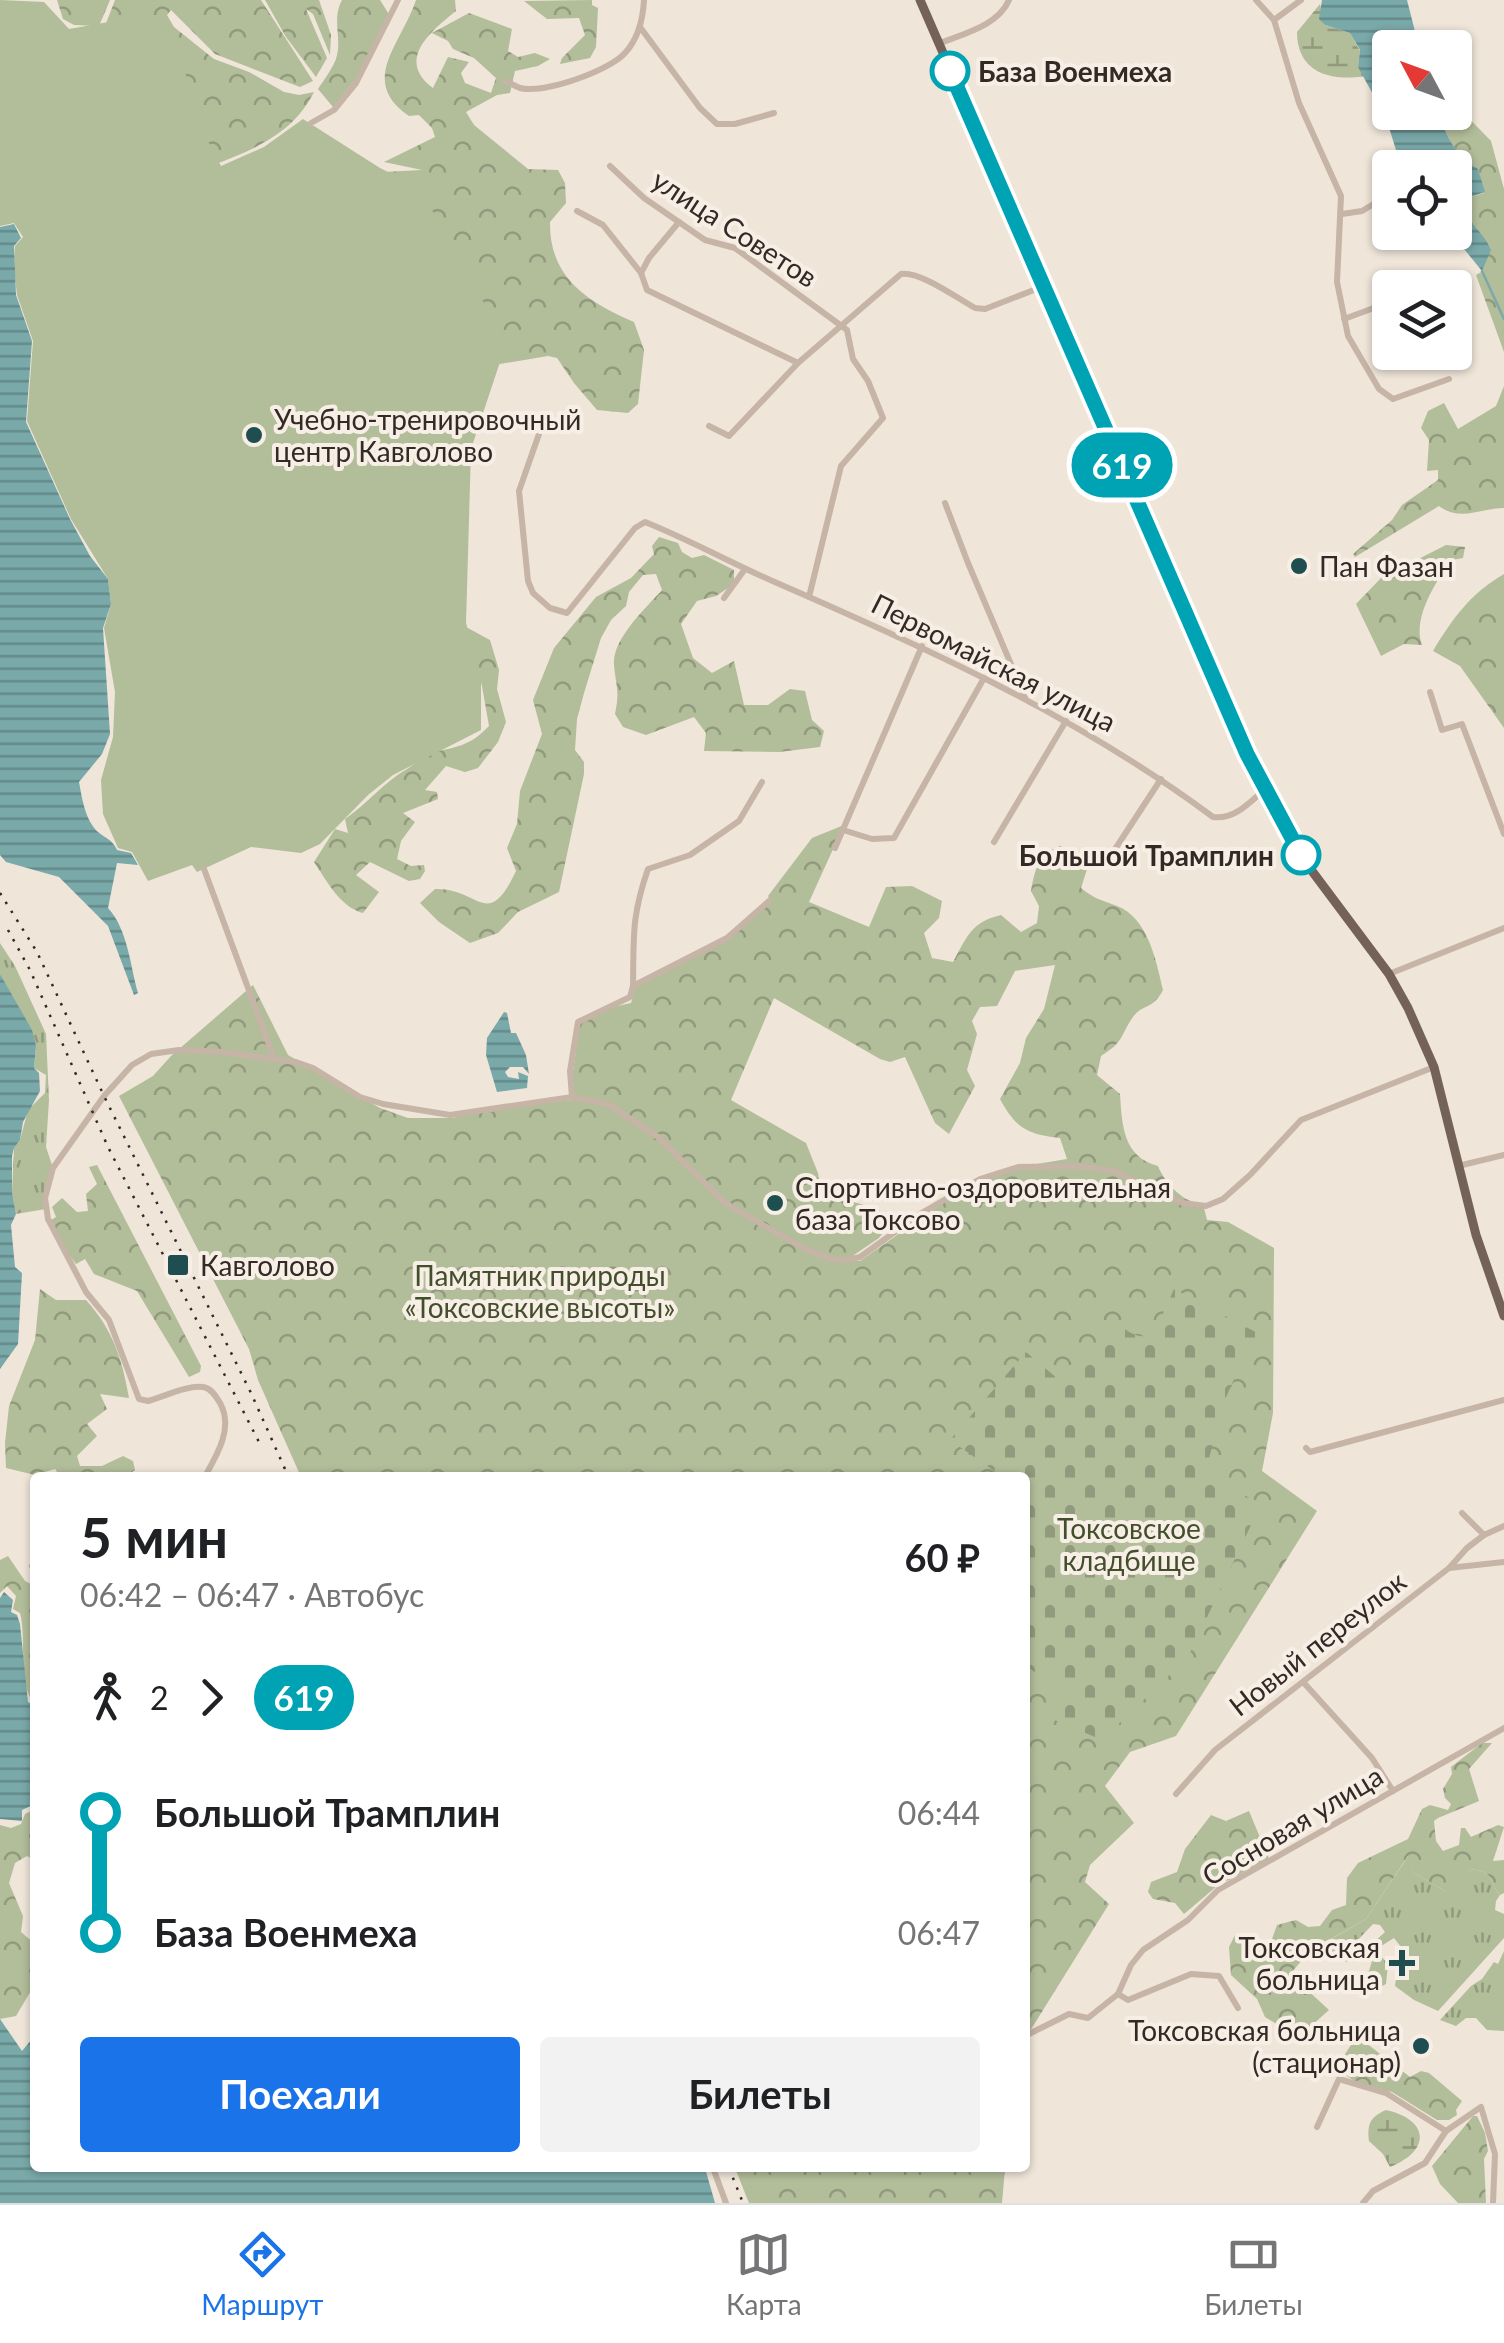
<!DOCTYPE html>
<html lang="ru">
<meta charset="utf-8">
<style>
body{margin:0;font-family:Lato,sans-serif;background:#f2f2f2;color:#202124;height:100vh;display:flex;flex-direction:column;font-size:38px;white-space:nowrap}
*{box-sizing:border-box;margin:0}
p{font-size:32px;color:#757577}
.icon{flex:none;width:55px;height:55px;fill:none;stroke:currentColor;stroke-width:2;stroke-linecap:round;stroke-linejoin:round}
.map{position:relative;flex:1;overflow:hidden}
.sheet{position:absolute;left:30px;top:1472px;width:1000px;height:700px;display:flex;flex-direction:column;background:#fff;border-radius:10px;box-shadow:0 2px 8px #0004}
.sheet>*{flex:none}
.badge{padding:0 20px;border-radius:32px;font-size:35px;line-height:65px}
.needle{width:65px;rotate:311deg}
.fabs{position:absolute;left:1372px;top:30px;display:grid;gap:20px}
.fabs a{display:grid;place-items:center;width:100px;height:100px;border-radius:10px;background:#fff;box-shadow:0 2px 8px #0004;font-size:50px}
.map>.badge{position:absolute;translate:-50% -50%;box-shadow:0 0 0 5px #fff}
.legs{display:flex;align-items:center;gap:15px;height:110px;padding:0 50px;font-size:32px}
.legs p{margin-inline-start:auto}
.head{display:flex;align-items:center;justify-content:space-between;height:170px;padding:0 50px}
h1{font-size:55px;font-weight:700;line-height:75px}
.primary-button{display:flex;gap:20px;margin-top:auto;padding:20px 50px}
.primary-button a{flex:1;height:115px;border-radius:10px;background:#1a73e8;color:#fff;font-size:40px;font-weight:700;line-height:115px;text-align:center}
.primary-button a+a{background:#f2f2f2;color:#202124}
ul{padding:0 50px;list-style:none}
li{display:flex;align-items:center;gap:35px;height:120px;font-size:38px}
li i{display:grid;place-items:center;width:15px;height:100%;margin:0 12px;background:currentColor}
li i::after{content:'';width:25px;height:25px;margin:-12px;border:8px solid;border-radius:50%;background:#fff}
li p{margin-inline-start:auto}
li:first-child i{background:linear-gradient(#0000 50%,currentColor 0)}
li:last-child i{background:linear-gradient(currentColor 50%,#0000 0)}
.tabs{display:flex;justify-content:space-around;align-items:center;height:140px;border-top:2px solid #e0e0e0;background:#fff;font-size:28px;color:#757577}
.tabs a{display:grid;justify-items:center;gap:5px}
.tabs .on{color:#1a73e8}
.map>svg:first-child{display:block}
.grass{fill:url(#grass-tufts)}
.forest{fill:url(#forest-crowns);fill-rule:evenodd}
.wetland{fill:url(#wetland-marsh)}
.cemetery{fill:url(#cemetery-stones)}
.pitch{fill:#b2bd9a}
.water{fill:url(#water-rules)}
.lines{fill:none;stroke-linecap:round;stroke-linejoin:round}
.stream{stroke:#7aa9aa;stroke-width:2.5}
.minor{stroke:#c6b4a6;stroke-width:6}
.major{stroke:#746158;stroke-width:9}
.rail{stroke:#332a26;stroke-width:2.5;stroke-dasharray:2.5 8;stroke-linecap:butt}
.line-1-casing{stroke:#fff;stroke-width:22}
.line-1{stroke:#00a3b4;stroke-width:15}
.stop-1-dot{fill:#fff;stroke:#00a3b4;stroke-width:5}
.poi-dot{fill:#1f4e51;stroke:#f7efe5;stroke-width:4}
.labels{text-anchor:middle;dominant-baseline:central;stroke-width:8;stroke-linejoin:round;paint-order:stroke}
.stop-label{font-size:28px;font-weight:bold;fill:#332a26;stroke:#f7efe5;text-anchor:start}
.street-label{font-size:28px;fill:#332a26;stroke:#f7efe5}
.poi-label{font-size:28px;fill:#332a26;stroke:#f7efe5;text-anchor:start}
.park-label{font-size:28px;fill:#434f2c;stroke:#f7efe5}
</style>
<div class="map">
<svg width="1504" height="2203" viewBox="0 0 1504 2203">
<defs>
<pattern id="grass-tufts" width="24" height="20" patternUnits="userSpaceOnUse" patternTransform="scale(2.5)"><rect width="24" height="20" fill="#b2bd9a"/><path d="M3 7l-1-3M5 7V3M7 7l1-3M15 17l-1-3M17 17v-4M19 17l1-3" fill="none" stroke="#919a7d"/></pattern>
<pattern id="forest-crowns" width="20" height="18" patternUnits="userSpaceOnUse" patternTransform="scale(2.5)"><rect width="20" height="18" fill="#b2bd9a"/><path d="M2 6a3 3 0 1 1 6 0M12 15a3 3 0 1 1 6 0" fill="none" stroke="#919a7d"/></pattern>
<pattern id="wetland-marsh" width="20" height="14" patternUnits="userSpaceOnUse" patternTransform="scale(2.5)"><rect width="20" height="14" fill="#b2bd9a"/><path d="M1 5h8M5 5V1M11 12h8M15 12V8" fill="none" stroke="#919a7d"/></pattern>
<pattern id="cemetery-stones" width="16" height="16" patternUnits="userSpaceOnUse" patternTransform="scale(2.5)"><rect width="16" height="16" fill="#b2bd9a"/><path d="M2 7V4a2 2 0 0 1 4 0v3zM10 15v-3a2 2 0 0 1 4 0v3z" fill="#919a7d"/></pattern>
<pattern id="water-rules" width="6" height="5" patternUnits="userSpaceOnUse" patternTransform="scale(2.5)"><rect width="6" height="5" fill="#7aa9aa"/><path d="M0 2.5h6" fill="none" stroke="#658a8a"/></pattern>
</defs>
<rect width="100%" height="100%" fill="#efe5d9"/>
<!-- grass -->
<g class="grass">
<polygon points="0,943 15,966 46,1034 49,1100 46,1147 53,1168 46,1209 16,1214 12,1192 14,1148 20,1140 28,1110 45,1093 46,1075 34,1068 36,1046 0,974"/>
<path d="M1409 1855 1414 1873 1445 1891 1471 1869C1496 1872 1488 1881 1500 1895L1496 1901 1495 1910 1504 1914V1938L1438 2011 1414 2000 1395 1986 1397 1971 1408 1956 1394 1938 1378 1948 1379 1954 1388 1964 1386 1984 1374 1990 1357 1979 1360 1973 1368 1974 1373 1958 1369 1953 1371 1945 1385 1932 1380 1925 1373 1924 1356 1942 1363 1951V1959C1345 1966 1334 1959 1323 1944L1366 1919Z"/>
<polygon points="1504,1951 1504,2031 1487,2030 1476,2018 1466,2018 1456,2026 1440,2020 1471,1986 1482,1979 1494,1962 1498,1964"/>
</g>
<!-- forest -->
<g class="forest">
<polygon points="57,0 110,0 99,26 74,25 63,19"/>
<path d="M115 0H261L313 81 300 87 215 54 171 10 167 15 174 27 214 59 249 72 284 92 299 95 314 92C293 134 253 150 213 165L105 26Z"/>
<polygon points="265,0 319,0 331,35 330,55 313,14 306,9 327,58 316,77 286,37"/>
<path d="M342 0H380L390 16 361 72 333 107 318 89C324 80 332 69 336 59 343 39 331 20 342 0Z"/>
<path d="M416 0H455L456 11C431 31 395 60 433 88L448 57 469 62 461 73 465 83 491 93 496 78 474 58 453 49 448 41 432 33 469 13 512 29 508 51 518 57 535 53 550 59 538 66 515 71 510 93 497 95 466 112 474 125 528 169 558 170 565 183 566 203 550 222C549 277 587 302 634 322L644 350 638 404 628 413 597 410 574 383 557 358 548 356 488 366 383 172 422 170 384 162 435 137 432 128 419 115 409 116C358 81 401 45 416 0Z"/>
<polygon points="592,0 592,5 598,8 596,47 590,58 560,64 562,58 585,35 579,18 547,19 524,1"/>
<path d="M1455 104 1491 141 1504 189V352L1476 275 1483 271C1478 248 1466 218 1467 198L1484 193 1478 169C1455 155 1447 137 1438 113L1455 112Z"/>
<path d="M1504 386V508C1482 508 1460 522 1439 506L1355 557 1353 554 1392 520 1402 505 1438 480V470L1427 471 1429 440 1421 428 1428 411 1444 403 1458 429 1496 406Z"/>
<path d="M659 537 678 543 682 552 692 558 704 555 734 570V584L716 596 697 601 681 624 693 658 712 673 734 661 744 705H768L790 689 805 691 812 720 824 731 820 747 779 752 704 751 706 733 694 717 646 735 623 727 615 714C620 690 616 687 614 665 612 639 646 608 662 590L656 574 643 575 629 592 626 606 611 620 601 638 584 693 577 719 575 750 584 762V774L559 892 518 912 498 933 470 943 439 922 420 903 435 889C480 888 487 932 516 871L507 848 517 824 520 791 542 734 533 700 554 648 596 597 631 578 654 554 652 546Z"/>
<path d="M1446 545 1465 547 1463 558 1452 560C1436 581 1412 618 1422 645L1404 644 1381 656 1356 604 1381 578Z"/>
<path d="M1504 574V728L1460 666 1433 651C1452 619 1471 593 1504 574Z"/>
<path d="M466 627 490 640 499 670 497 689 506 722 498 742 478 768 465 772 446 766 425 790 437 792 438 799 403 813 415 822 401 841 397 859 411 866 424 865 425 871 420 879 409 881 370 862 356 875 379 892 363 913C340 907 327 881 314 862L335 829 348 833 345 819C367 804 384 782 407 769 415 764 426 754 434 752 458 747 471 745 489 726L482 686Z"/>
<path d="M844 825 809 902 869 927 886 887 912 886 942 901 939 918 924 933 932 958 953 962C967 937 971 922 1001 915L1021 932 1037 923 1039 906 1031 891C1035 869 1038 855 1060 846L1079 854 1089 863 1081 888C1094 899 1102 900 1117 906 1148 918 1156 960 1163 990 1153 1010 1142 1004 1133 1017 1119 1037 1125 1041 1101 1056L1097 1075 1120 1094C1122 1125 1123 1157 1158 1166 1165 1184 1185 1204 1203 1204L1207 1220 1228 1222 1274 1248 1273 1413 1262 1471 1317 1511 1176 1736 1130 1752 1105 1786 1134 1823 1090 1865 1085 1882 1109 1904 1025 2039V1478L301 1477 258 1380 249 1349 119 1096 153 1076 171 1056 253 985 288 1055 380 1108 408 1118H453L481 1110 572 1100 573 1071 580 1023 609 1008 631 1003 635 988 728 940 770 901 768 896 812 838ZM1055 965 1044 1009 1026 1038 1020 1063 1000 1099C1016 1128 1026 1134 1060 1138L1067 1159 996 1171 937 1207 860 1261 848 1259 879 1238 889 1225 885 1213C864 1202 841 1202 821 1189L818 1173 806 1143 731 1100 774 998 880 1059 890 1062 905 1057 935 1123 949 1134 975 1086 967 1070 977 1034 972 1021 980 1007 997 1006 1015 971Z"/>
<polygon points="97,1165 201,1366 200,1372 189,1377 137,1291 94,1274 85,1259 76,1264 62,1245 51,1220 56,1217 52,1207 62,1198 77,1212 88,1211 86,1194 97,1184 89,1167"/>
<path d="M40 1289 56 1300H86C113 1330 122 1358 129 1398L100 1394 107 1409 87 1424 97 1436 77 1456 80 1466H102L123 1456 133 1461 135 1470 125 1477 61 1478 55 1469 35 1475 6 1468 5 1443 9 1406 35 1340Z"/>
<path d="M8 1556 25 1581 35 1586V1596L30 1604 35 1635V1704C17 1686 27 1639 20 1613L13 1609 16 1596 7 1586 0 1593V1560Z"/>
<path d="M1482 1743H1492L1469 1769 1479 1801 1438 1818 1434 1821 1436 1841 1443 1851 1459 1845 1461 1828H1465L1471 1837 1498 1825 1504 1827 1493 1861 1504 1860V1893L1500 1895C1488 1881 1496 1872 1471 1869L1464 1876 1461 1886 1445 1891 1414 1873 1408 1856 1366 1919 1310 1951 1290 1974 1329 2010 1310 2027 1292 2033 1265 2017 1257 1999 1231 1975 1229 1947 1235 1935 1243 1934 1256 1949 1267 1953 1277 1925 1296 1920 1308 1927 1320 1926 1332 1910 1346 1905 1347 1878 1358 1863 1408 1839 1422 1809 1430 1805 1448 1810 1451 1804 1445 1798 1443 1789 1452 1774 1451 1767Z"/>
<polygon points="35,1809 35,1861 27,1856 15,1863 9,1883 23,1916 21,1932 35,1944 35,1984 16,2016 0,2019 0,1825 11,1828 21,1824 25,1814"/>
<polygon points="1249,1811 1269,1859 1217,1886 1184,1914 1175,1903 1153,1899 1148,1892 1151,1882 1177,1872 1185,1849 1211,1815 1226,1821"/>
<polygon points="1357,2036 1410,2077 1421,2071 1429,2073 1462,2101 1456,2110 1457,2115 1449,2120 1437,2120 1392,2092 1361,2085 1340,2072 1345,2054"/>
<polygon points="1473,2116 1477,2116 1485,2133 1488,2151 1484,2159 1486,2203 1458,2203 1440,2184 1432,2166"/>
<polygon points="735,2168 1005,2168 1002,2203 749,2203"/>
</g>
<!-- wetland -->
<g class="wetland">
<path d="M1320 4 1322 14 1320 19 1325 25 1350 33 1360 51 1358 67 1365 76C1330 82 1297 72 1297 32Z"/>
<path d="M1386 2110C1430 2120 1431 2151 1390 2167L1383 2154 1369 2141C1367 2124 1370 2117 1386 2110Z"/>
</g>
<!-- cemetery -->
<path class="cemetery" d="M1174 1289 1263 1336 1239 1368 1223 1404 1205 1474 1261 1504 1188 1657 1102 1740 1050 1718 1057 1688 1025 1665V1478L1003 1477 950 1440 1026 1352 1058 1379 1117 1323C1130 1333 1138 1340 1154 1334Z"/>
<!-- pitch -->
<polygon class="pitch" points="0,0 44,2 69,29 131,18 170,40 185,71 195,116 221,166 264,147 303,119 380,168 420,188 478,294 508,338 471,449 466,623 481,679 481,730 393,775 368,795 320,844 301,853 251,847 197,872 192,865 148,881 132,852 118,848 103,814 101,780 113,737 115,692 104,628 111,604 108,579 71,519 27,421 33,341 17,295 14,267 15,246 23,237 14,223 0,226"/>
<!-- water -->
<g class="water">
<path d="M1322 0H1407L1419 47 1390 48V112L1438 113C1447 137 1455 155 1478 169L1485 192 1467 198C1465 227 1481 226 1491 250L1482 271 1451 233 1455 232V168L1401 166 1386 118 1358 67 1360 50 1350 33 1325 25 1319 19Z"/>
<path d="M14 224 21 238 14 246 16 295 32 341 26 422 70 519 90 556 108 579 111 604 103 628 110 734 102 754 79 782C82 798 85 820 98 832 106 839 112 839 117 850L131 853 138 865 117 863 108 908C128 930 130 965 138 993L134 995 108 926 59 877 6 862 0 855V227Z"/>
<polygon points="0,974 32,1030 36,1046 34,1068 39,1073 40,1091 23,1122 20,1140 14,1148 12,1156 12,1192 16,1214 11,1225 15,1267 22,1273 18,1344 0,1369"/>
<polygon points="504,1012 507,1013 511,1033 516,1033 526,1055 529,1074 523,1067 510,1067 505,1072 508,1077 519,1079 518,1072 528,1076 527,1088 497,1092 486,1055 487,1038"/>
<polygon points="4,1592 13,1600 11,1612 17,1615 20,1624 28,1702 35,1706 35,1804 22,1810 22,1821 0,1819 0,1598"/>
<polygon points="0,2019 22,2051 32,2039 35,2043 35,2168 705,2168 715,2203 0,2203"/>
</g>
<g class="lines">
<!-- stream -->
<polyline class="stream" points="1482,271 1504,319"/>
<!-- minor -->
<g class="minor">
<polyline points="1256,0 1274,20 1299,103 1341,196 1337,282 1348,336 1379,389 1393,399 1449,379"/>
<polyline points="1274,20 1301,0"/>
<polyline points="640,27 700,108 717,124 735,124 774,113"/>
<path d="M938 44C962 34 998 26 1009 0"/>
<path d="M505 81C510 83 515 86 520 88 544 94 609 71 625 53 638 39 643 18 644 0"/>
<polyline points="311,123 334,110 356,83 398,0"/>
<polyline points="610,166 644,198 705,240 735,248 847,330 853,359 868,381 883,418 841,466 809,597"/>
<polyline points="577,211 603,225 641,273"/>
<polyline points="1342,214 1362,211 1390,194"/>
<path d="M679 222 649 258 641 273 647 290 798 363 901 274C920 271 957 298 975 308L985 309 1044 286"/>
<polyline points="1429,288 1442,282"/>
<polyline points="1344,319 1390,302"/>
<polyline points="709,426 729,436 798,363"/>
<path d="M539 434 519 491 528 581 533 593 550 608 567 613 635 528 645 522C690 540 733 564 777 583 929 649 1079 717 1213 817 1234 820 1249 803 1264 790"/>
<polyline points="945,503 968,563 1025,697"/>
<polyline points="724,598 745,569"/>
<polyline points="1430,692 1442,730 1462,724 1504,834"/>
<path d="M762 782 739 821 690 855 648 869C631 918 634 937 633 986L727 938 769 901"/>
<polyline points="843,830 872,839 894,838 984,678"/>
<polyline points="994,842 1066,721"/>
<polyline points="835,848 922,646"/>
<polyline points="1104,866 1161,779"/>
<polyline points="204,869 274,1058"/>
<polyline points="1389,974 1504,928"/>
<polyline points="572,1097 570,1071 578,1022 630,997 633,986"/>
<polyline points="1458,1166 1504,1155"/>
<polyline points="1306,1448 1310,1452 1504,1400"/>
<path d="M204 1478C217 1455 234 1428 220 1403 216 1396 211 1388 203 1387 187 1385 163 1397 148 1401L139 1399 109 1320 86 1292 48 1219 45 1198 53 1168 104 1096 132 1065 151 1054 179 1050 223 1052 296 1062 313 1068 360 1097 383 1104 450 1115 572 1097 608 1104 658 1137 725 1203 803 1248 831 1259 847 1260 860 1257 920 1214 980 1179 1018 1167 1078 1166 1114 1171 1183 1203 1206 1206 1223 1199 1250 1175 1301 1120 1434 1067"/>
<polyline points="1484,1535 1504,1526"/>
<polyline points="32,1566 35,1564"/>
<polyline points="1450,1567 1467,1548 1484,1535 1462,1513"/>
<polyline points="1304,1683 1372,1758 1393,1791"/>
<polyline points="1176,1794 1215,1750 1449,1568 1504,1562"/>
<polyline points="1118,1994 1128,2000 1191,1974 1219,1976 1238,2008"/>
<polyline points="1025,2036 1069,2014 1088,2018 1118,1994 1131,1965 1143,1950 1188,1920 1218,1890 1504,1728"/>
<polyline points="1317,2127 1339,2079 1386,2093 1446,2131 1481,2107 1495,2154 1493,2203"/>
<polyline points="713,2168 726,2203"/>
<polyline points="1363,2203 1373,2191 1425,2163 1446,2131"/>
</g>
<!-- major -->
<polyline class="major" points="920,0 1264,790 1309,867 1389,974 1408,1008 1434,1067 1476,1235 1504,1316"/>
<!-- rail -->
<g class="rail">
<polyline points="0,893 37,952 104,1096 251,1393 289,1478"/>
<polyline points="8,930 30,970 108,1147 261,1446"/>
<polyline points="729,2168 743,2203"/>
</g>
</g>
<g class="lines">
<defs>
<polyline id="line-1" points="950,71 1247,754 1301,855"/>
</defs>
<!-- line-1 casing -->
<use href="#line-1" class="line-1-casing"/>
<!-- line-1 -->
<use href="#line-1" class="line-1"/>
</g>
<!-- markers -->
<g class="stop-1-dot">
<circle cx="950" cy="71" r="18"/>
<circle cx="1301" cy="855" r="18"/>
</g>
<g class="poi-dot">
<circle cx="254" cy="435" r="10"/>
<circle cx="1299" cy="566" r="10"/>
<circle cx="775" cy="1203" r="10"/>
<rect x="166" y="1253" width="24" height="24" rx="5"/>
<path d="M1397 1948h10v10h10v10h-10v10h-10v-10h-10v-10h10z"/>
<circle cx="1421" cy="2046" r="10"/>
</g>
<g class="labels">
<!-- stop labels -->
<g class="stop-label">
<text x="978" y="71">База Военмеха</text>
<text x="1274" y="855" text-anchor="end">Большой Трамплин</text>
</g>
<!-- street labels -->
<g class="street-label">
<text transform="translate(735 228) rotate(33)">улица Советов</text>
<text transform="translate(994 662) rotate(27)">Первомайская улица</text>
<text transform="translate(1317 1643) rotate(-38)">Новый переулок</text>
<text transform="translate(1292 1825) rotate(-31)">Сосновая улица</text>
</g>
<!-- poi labels -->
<g class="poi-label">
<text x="274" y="419">Учебно-тренировочный<tspan x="274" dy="32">центр Кавголово</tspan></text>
<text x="1319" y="566">Пан Фазан</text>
<text x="795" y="1187">Спортивно-оздоровительная<tspan x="795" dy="32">база Токсово</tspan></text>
<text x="200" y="1265">Кавголово</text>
<text x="1380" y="1947" text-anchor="end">Токсовская<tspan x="1380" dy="32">больница</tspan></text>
<text x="1401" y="2030" text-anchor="end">Токсовская больница<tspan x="1401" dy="32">(стационар)</tspan></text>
</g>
<!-- park labels -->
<g class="park-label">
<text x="540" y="1275">Памятник природы<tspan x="540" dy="32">«Токсовские высоты»</tspan></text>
<text x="1129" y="1528">Токсовское<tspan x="1129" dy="32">кладбище</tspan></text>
</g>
</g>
</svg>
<div class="fabs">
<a><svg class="needle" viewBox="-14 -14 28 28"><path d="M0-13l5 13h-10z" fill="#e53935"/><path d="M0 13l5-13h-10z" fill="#757577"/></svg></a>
<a><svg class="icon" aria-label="locate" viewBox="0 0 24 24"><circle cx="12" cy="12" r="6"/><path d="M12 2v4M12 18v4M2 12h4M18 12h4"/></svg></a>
<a><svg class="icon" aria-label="layers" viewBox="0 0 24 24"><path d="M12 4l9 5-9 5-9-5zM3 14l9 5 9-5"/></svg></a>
</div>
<b class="badge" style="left:1122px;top:465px;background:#00a3b4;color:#fff">619</b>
<section class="sheet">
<div class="head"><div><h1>5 мин</h1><p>06:42 – 06:47 · Автобус</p></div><b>60 ₽</b></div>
<div class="legs"><svg class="icon" aria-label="walk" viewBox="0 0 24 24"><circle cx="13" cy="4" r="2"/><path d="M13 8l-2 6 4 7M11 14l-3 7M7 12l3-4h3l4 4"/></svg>2<svg class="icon" aria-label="forward" viewBox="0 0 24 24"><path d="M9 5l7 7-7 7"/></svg><b class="badge" style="background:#00a3b4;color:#fff">619</b></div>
<ul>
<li><i style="color:#00a3b4"></i><b>Большой Трамплин</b><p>06:44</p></li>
<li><i style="color:#00a3b4"></i><b>База Военмеха</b><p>06:47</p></li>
</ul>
<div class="primary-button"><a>Поехали</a><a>Билеты</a></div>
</section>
</div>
<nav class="tabs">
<a class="on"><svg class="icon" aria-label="directions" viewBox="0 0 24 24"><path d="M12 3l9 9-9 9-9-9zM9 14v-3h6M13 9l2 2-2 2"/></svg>Маршрут</a>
<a><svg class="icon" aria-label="map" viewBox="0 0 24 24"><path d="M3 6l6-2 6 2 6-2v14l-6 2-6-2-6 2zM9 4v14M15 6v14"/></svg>Карта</a>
<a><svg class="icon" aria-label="tickets" viewBox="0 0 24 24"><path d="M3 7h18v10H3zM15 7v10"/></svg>Билеты</a>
</nav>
